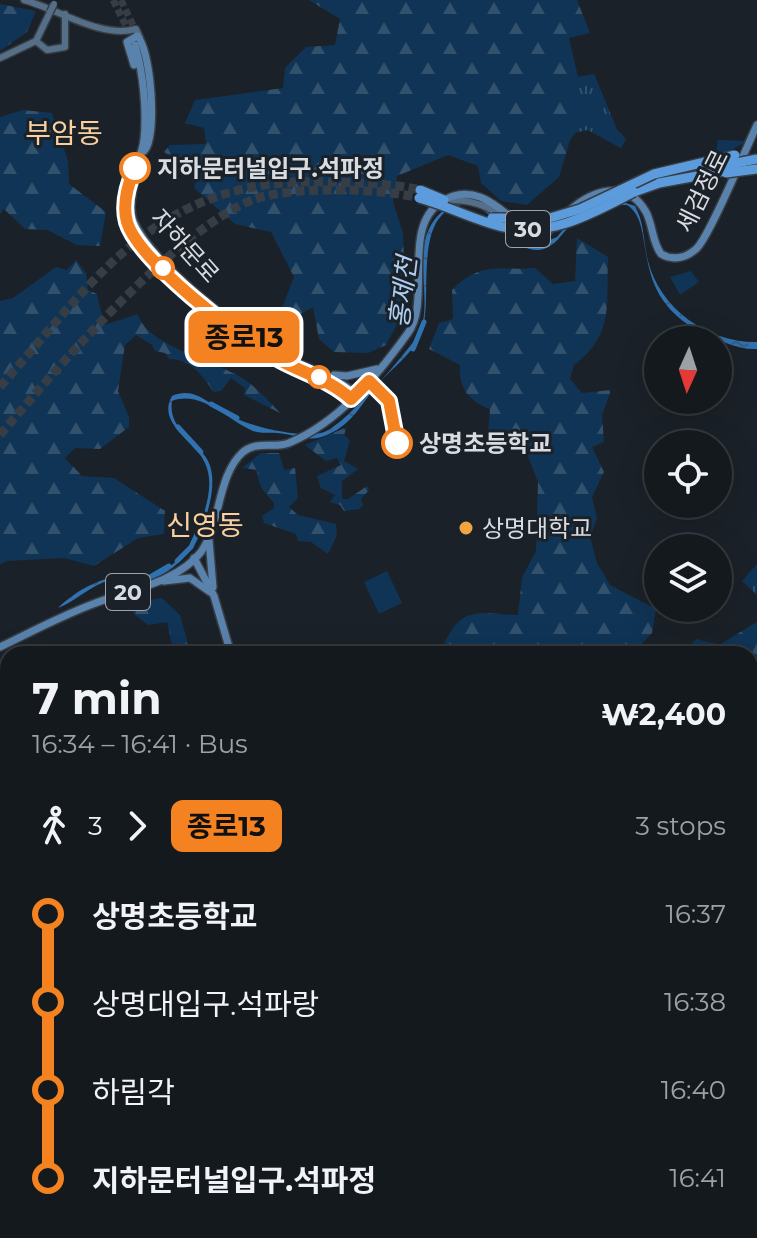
<!DOCTYPE html>
<meta charset="utf-8">
<style>
body{margin:0;font-family:Montserrat,"Noto Sans KR",sans-serif;background:#1d2227;color:#f1f3f6;height:100vh;display:flex;flex-direction:column;font-size:30px;white-space:nowrap}
*{box-sizing:border-box;margin:0}
p{font-size:26px;color:#9da0a4}
.icon{flex:none;width:44px;height:44px;fill:none;stroke:currentColor;stroke-width:2;stroke-linecap:round;stroke-linejoin:round}
.map{position:relative;flex:1;overflow:hidden}
.drawer{position:absolute;left:0px;top:646px;width:758px;height:592px;display:flex;flex-direction:column;background:#14191e;border-radius:24px 24px 0 0;box-shadow:0 8px 32px #0002,0 0 0 2px #33383c}
.drawer>*{flex:none}
.badge{padding:0 16px;border-radius:12px;font-size:28px;line-height:52px}
.needle{width:52px;rotate:183deg}
.tools{position:absolute;left:644px;top:326px;display:grid;gap:16px}
.tools a{display:grid;place-items:center;width:88px;height:88px;border-radius:50%;background:#14191e;box-shadow:0 8px 32px #0002,0 0 0 2px #33383c;font-size:40px}
.map>.badge{position:absolute;translate:-50% -50%;box-shadow:0 0 0 4px #fff}
.legs{display:flex;align-items:center;gap:12px;height:88px;padding:0 32px;font-size:26px}
.legs p{margin-inline-start:auto}
.overview{display:flex;align-items:center;justify-content:space-between;height:136px;padding:0 32px}
h1{font-size:44px;font-weight:700;line-height:60px}
ul{padding:0 32px;list-style:none}
li{display:flex;align-items:center;gap:28px;height:88px;font-size:30px}
li i{display:grid;place-items:center;width:12px;height:100%;margin:0 10px;background:currentColor}
li i::after{content:'';width:20px;height:20px;margin:-10px;border:6px solid;border-radius:50%;background:#14191e}
li p{margin-inline-start:auto}
li:first-child i{background:linear-gradient(#0000 50%,currentColor 0)}
li:last-child i{background:linear-gradient(currentColor 50%,#0000 0)}
.map>svg:first-child{display:block}
.grass{fill:#103455}
.forest{fill:url(#forest-firs)}
.park{fill:url(#park-tufts)}
.water{fill:url(#water-ripples)}
.lines{fill:none;stroke-linecap:round;stroke-linejoin:round}
.stream{stroke:#3071af;stroke-width:2}
.river{stroke:#3071af;stroke-width:5}
.primary-tunnel{stroke:#373d44;stroke-width:7;stroke-dasharray:7 3.5;stroke-linecap:butt}
.highway-tunnel{stroke:#373d44;stroke-width:9;stroke-dasharray:9 4.5;stroke-linecap:butt}
.secondary-casing{stroke:#383d43;stroke-width:9}
.primary-casing{stroke:#383d43;stroke-width:10}
.highway-casing{stroke:#383d43;stroke-width:12}
.secondary{stroke:#566f88;stroke-width:6}
.primary{stroke:#5982ac;stroke-width:7}
.highway{stroke:#5c9cdc;stroke-width:9}
.secondary-bridge-casing{stroke:#383d43;stroke-width:9;stroke-linecap:butt}
.highway-bridge-casing{stroke:#383d43;stroke-width:12;stroke-linecap:butt}
.secondary-bridge{stroke:#566f88;stroke-width:6}
.highway-bridge{stroke:#5c9cdc;stroke-width:9}
.line-1-casing{stroke:#fff;stroke-width:18}
.line-1{stroke:#f58220;stroke-width:12}
.stop-1-dot{fill:#fff;stroke:#f58220;stroke-width:4}
.poi-dot{fill:#f1a540;stroke:#1b2128;stroke-width:3}
.labels{text-anchor:middle;dominant-baseline:central;stroke-width:6;stroke-linejoin:round;paint-order:stroke}
.shield{fill:#1b2128;stroke:#9fa4aa;stroke-width:2}
.shield-label{font-size:22px;font-weight:bold;fill:#d8dce1}
.stop-label{font-size:24px;font-weight:bold;fill:#d8dce1;stroke:#1b2128;text-anchor:start}
.street-label{font-size:24px;fill:#d8dce1;stroke:#1b2128}
.poi-label{font-size:24px;fill:#d8dce1;stroke:#1b2128;text-anchor:start}
.water-label{font-size:26px;font-style:italic;fill:#aecff1;stroke:#1b2128}
.quarter-label{font-size:28px;fill:#fbd09f;stroke:#1b2128}
</style>
<div class="map">
<svg width="757" height="1238" viewBox="0 0 757 1238">
<defs>
<pattern id="forest-firs" width="22" height="20" patternUnits="userSpaceOnUse" patternTransform="scale(2)"><rect width="22" height="20" fill="#103455"/><path d="M5 1l3.5 6h-7zM16 11l3.5 6h-7z" fill="#32516d"/></pattern>
<pattern id="park-tufts" width="24" height="20" patternUnits="userSpaceOnUse" patternTransform="scale(2)"><rect width="24" height="20" fill="#103455"/><path d="M3 7l-1-3M5 7V3M7 7l1-3M15 17l-1-3M17 17v-4M19 17l1-3" fill="none" stroke="#32516d"/></pattern>
<pattern id="water-ripples" width="26" height="14" patternUnits="userSpaceOnUse" patternTransform="scale(2)"><rect width="26" height="14" fill="#3071af"/><path d="M2 4q2-2 4 0t4 0M15 11q2-2 4 0t4 0" fill="none" stroke="#385c7f"/></pattern>
</defs>
<rect width="100%" height="100%" fill="#1b2128"/>
<!-- grass -->
<g class="grass">
<polygon points="691,271 699,282 680,295 670,277"/>
<polygon points="387,571 402,603 379,614 364,582"/>
</g>
<!-- forest -->
<g class="forest">
<polygon points="309,0 577,0 590,33 569,38 578,77 594,74 617,130 626,139 621,148 588,130 578,129 570,140 559,177 527,205 501,201 481,183 478,166 448,155 397,176 393,202 403,233 405,283 402,315 386,345 368,353 334,352 319,339 313,307 299,315 295,327 279,316 294,277 271,232 235,224 194,188 198,175 164,152 170,145 206,144 204,128 185,123 195,100 283,88 285,68 306,47 335,45 340,19"/>
<polygon points="0,4 36,11 27,32 0,51"/>
<polygon points="23,110 52,113 68,161 69,184 106,212 100,246 77,245 47,230 25,229 4,209 0,214 0,117"/>
<path d="M577 238 608 257C606 302 615 335 574 365L570 379 582 393 611 390 602 415 604 442 592 447 604 472 592 497 597 518 590 537 597 563 610 585 656 609 652 633 632 654H445L441 651C460 605 474 613 518 615L522 578 536 551 538 482 524 446 488 433 490 409C469 401 458 388 460 365L429 349 439 323 453 319 452 290C481 261 498 271 535 268L553 284 575 281Z"/>
<path d="M76 260 86 273 88 290 97 294 104 325 138 314C144 343 210 360 237 375 254 384 267 399 280 413L244 395 245 388 231 378 221 391 214 392C203 377 192 359 169 359L165 353 155 351 152 345 136 335 125 345 118 391 129 417V427L100 449 75 448 65 458 82 476 114 478 165 511 164 534 138 538 94 566 64 558 6 561 0 565V301L13 298 56 267 67 270Z"/>
<polygon points="347,427 344,435 350,440 344,461 358,469 342,481 342,499 348,499 367,486 369,490 361,499 363,505 360,509 344,511 340,505 330,502 335,495 321,488 317,476 341,465 337,458 326,461 305,445"/>
<path d="M261 453H279L284 470 295 468 298 498 289 507 298 515 336 524 337 535 328 554 311 542 298 541 296 534 264 523 262 516 274 508V503C264 492 258 486 257 470L242 468Z"/>
<polygon points="162,598 180,615 191,654 174,654 167,622 148,625 134,614 130,603"/>
<polygon points="757,622 757,918 750,915 750,654 683,654 696,639 719,645"/>
<polygon points="750,933 757,937 757,1238 507,1238 500,1230 750,1230"/>
<polygon points="0,1075 8,1080 8,1230 444,1230 458,1238 0,1238"/>
</g>
<!-- park -->
<g class="park">
<polygon points="594,74 617,130 626,139 621,148 588,130 574,133 564,129 578,77"/>
<polygon points="718,140 748,141 715,158"/>
<polygon points="757,564 757,595 742,581"/>
</g>
<!-- water -->
<path class="water" d="M617 200 635 206C645 224 643 242 648 261 660 309 708 343 757 342V349C738 350 719 340 703 333 625 295 659 225 627 205 611 204 583 214 571 225 560 235 555 248 539 250 505 252 494 196 457 206 414 218 432 296 423 327 416 352 396 364 379 383 362 402 354 423 329 434 309 444 297 434 277 433 268 432 263 434 253 431 227 420 202 390 172 401 168 427 192 438 205 456 214 468 213 484 211 497 204 534 185 569 147 581 135 584 122 577 110 580 91 585 73 603 58 608 71 595 93 581 111 578 121 576 131 581 141 579 170 574 193 549 201 523 207 503 214 483 205 463 196 441 156 424 172 396 195 386 208 404 227 414 247 426 298 438 321 433 343 429 406 353 420 333 436 290 400 232 456 202L487 208 523 241 536 246 557 237 571 220Z"/>
<g class="lines">
<!-- stream -->
<g class="stream">
<polyline points="111,578 140,580"/>
<polyline points="200,1238 201,1230"/>
</g>
<!-- river -->
<g class="river">
<polyline points="413,349 424,322"/>
<polyline points="211,404 237,418"/>
<polyline points="178,427 201,452"/>
<polyline points="177,561 191,547 199,530"/>
<polyline points="150,577 169,566"/>
</g>
<!-- primary-tunnel -->
<g class="primary-tunnel">
<polyline points="113,0 130,34"/>
<polyline points="121,0 137,34"/>
</g>
<!-- highway-tunnel -->
<g class="highway-tunnel">
<path d="M0 387C100 273 161 175 330 182 360 183 390 183 420 190"/>
<path d="M0 435C54 371 179 226 255 199 292 186 381 188 419 198"/>
</g>
<defs>
<g id="secondary">
<path d="M24 0C58 9 101 39 136 29L140 38"/>
<polyline points="36,41 47,50 65,47 65,14"/>
<polyline points="36,41 50,12"/>
<polyline points="0,58 36,41"/>
<path d="M449 200C486 199 503 217 532 238H538"/>
</g>
<g id="primary">
<path d="M135 45C143 72 147 110 144 139 141 169 114 199 131 230 168 279 216 324 269 355 297 371 327 378 351 399"/>
<path d="M134 65 127 42 137 36C151 48 158 139 144 151"/>
<path d="M134 184C132 195 129 208 133 220 151 264 240 331 281 355 307 369 334 375 356 394"/>
<path d="M569 211C592 190 627 178 646 212 653 225 652 242 661 254 673 261 686 258 696 249 709 238 747 146 757 125"/>
<polyline points="334,375 347,376 377,369"/>
<polyline points="209,540 213,587"/>
<polyline points="194,558 214,596 231,654"/>
<polyline points="164,581 190,578 210,592"/>
<path d="M0 647C31 632 61 616 93 604 128 590 177 583 201 552 221 524 217 475 243 452 258 440 274 449 289 443 339 422 377 376 408 333 432 301 401 228 441 202 479 177 506 218 535 236L546 234 554 225"/>
<polyline points="750,917 757,920"/>
</g>
<polyline id="highway" points="634,192 659,183"/>
</defs>
<!-- secondary casing -->
<use href="#secondary" class="secondary-casing"/>
<!-- primary casing -->
<use href="#primary" class="primary-casing"/>
<!-- highway casing -->
<use href="#highway" class="highway-casing"/>
<!-- secondary -->
<use href="#secondary" class="secondary"/>
<!-- primary -->
<use href="#primary" class="primary"/>
<!-- highway -->
<use href="#highway" class="highway"/>
<defs>
<polyline id="secondary-bridge" points="50,12 54,4"/>
<g id="highway-bridge">
<polyline points="721,166 757,159"/>
<polyline points="726,173 757,169"/>
<polyline points="659,183 730,170"/>
<polyline points="420,190 444,200"/>
<path d="M419 198C448 206 474 220 503 227 551 238 593 213 634 192"/>
<polyline points="492,218 550,218 580,209 654,174 735,155"/>
</g>
</defs>
<!-- secondary-bridge casing -->
<use href="#secondary-bridge" class="secondary-bridge-casing"/>
<!-- highway-bridge casing -->
<use href="#highway-bridge" class="highway-bridge-casing"/>
<!-- secondary-bridge -->
<use href="#secondary-bridge" class="secondary-bridge"/>
<!-- highway-bridge -->
<use href="#highway-bridge" class="highway-bridge"/>
</g>
<g class="lines">
<defs>
<path id="line-1" d="M135 168C128 184 122 204 127 222 138 260 240 339 276 358 302 373 329 379 351 399L369 381 389 401 397 443"/>
</defs>
<!-- line-1 casing -->
<use href="#line-1" class="line-1-casing"/>
<!-- line-1 -->
<use href="#line-1" class="line-1"/>
</g>
<!-- markers -->
<g class="stop-1-dot">
<circle cx="135" cy="168" r="14"/>
<circle cx="163" cy="268" r="10"/>
<circle cx="319" cy="377" r="10"/>
<circle cx="397" cy="443" r="14"/>
</g>
<circle class="poi-dot" cx="466" cy="528" r="8"/>
<g class="labels">
<!-- shield labels -->
<g class="shield">
<rect x="506" y="211" width="44" height="36" rx="6"/>
<rect x="106" y="574" width="44" height="36" rx="6"/>
</g>
<g class="shield-label">
<text x="528" y="229">30</text>
<text x="128" y="592">20</text>
</g>
<!-- stop labels -->
<g class="stop-label">
<text x="157" y="168">지하문터널입구.석파정</text>
<text x="419" y="443">상명초등학교</text>
</g>
<!-- street labels -->
<g class="street-label">
<text transform="translate(702 191) rotate(-64)">세검정로</text>
<text transform="translate(185 246) rotate(48)">자하문로</text>
</g>
<!-- poi labels -->
<g class="poi-label">
<text x="482" y="528">상명대학교</text>
</g>
<!-- water labels -->
<g class="water-label">
<text transform="translate(403 292) rotate(-83)">홍제천</text>
</g>
<!-- quarter labels -->
<g class="quarter-label">
<text x="64" y="133">부암동</text>
<text x="205" y="525">신영동</text>
</g>
</g>
</svg>
<div class="tools">
<a><svg class="needle" viewBox="-14 -14 28 28"><path d="M0-13l5 13h-10z" fill="#e53935"/><path d="M0 13l5-13h-10z" fill="#9da0a4"/></svg></a>
<a><svg class="icon" aria-label="locate" viewBox="0 0 24 24"><circle cx="12" cy="12" r="6"/><path d="M12 2v4M12 18v4M2 12h4M18 12h4"/></svg></a>
<a><svg class="icon" aria-label="layers" viewBox="0 0 24 24"><path d="M12 4l9 5-9 5-9-5zM3 14l9 5 9-5"/></svg></a>
</div>
<b class="badge" style="left:244px;top:337px;background:#f58220;color:#111">종로13</b>
<section class="drawer">
<div class="overview"><div><h1>7 min</h1><p>16:34 – 16:41 · Bus</p></div><b>₩2,400</b></div>
<div class="legs"><svg class="icon" aria-label="walk" viewBox="0 0 24 24"><circle cx="13" cy="4" r="2"/><path d="M13 8l-2 6 4 7M11 14l-3 7M7 12l3-4h3l4 4"/></svg>3<svg class="icon" aria-label="forward" viewBox="0 0 24 24"><path d="M9 5l7 7-7 7"/></svg><b class="badge" style="background:#f58220;color:#111">종로13</b><p>3 stops</p></div>
<ul>
<li><i style="color:#f58220"></i><b>상명초등학교</b><p>16:37</p></li>
<li><i style="color:#f58220"></i><span>상명대입구.석파랑</span><p>16:38</p></li>
<li><i style="color:#f58220"></i><span>하림각</span><p>16:40</p></li>
<li><i style="color:#f58220"></i><b>지하문터널입구.석파정</b><p>16:41</p></li>
</ul>
</section>
</div>
